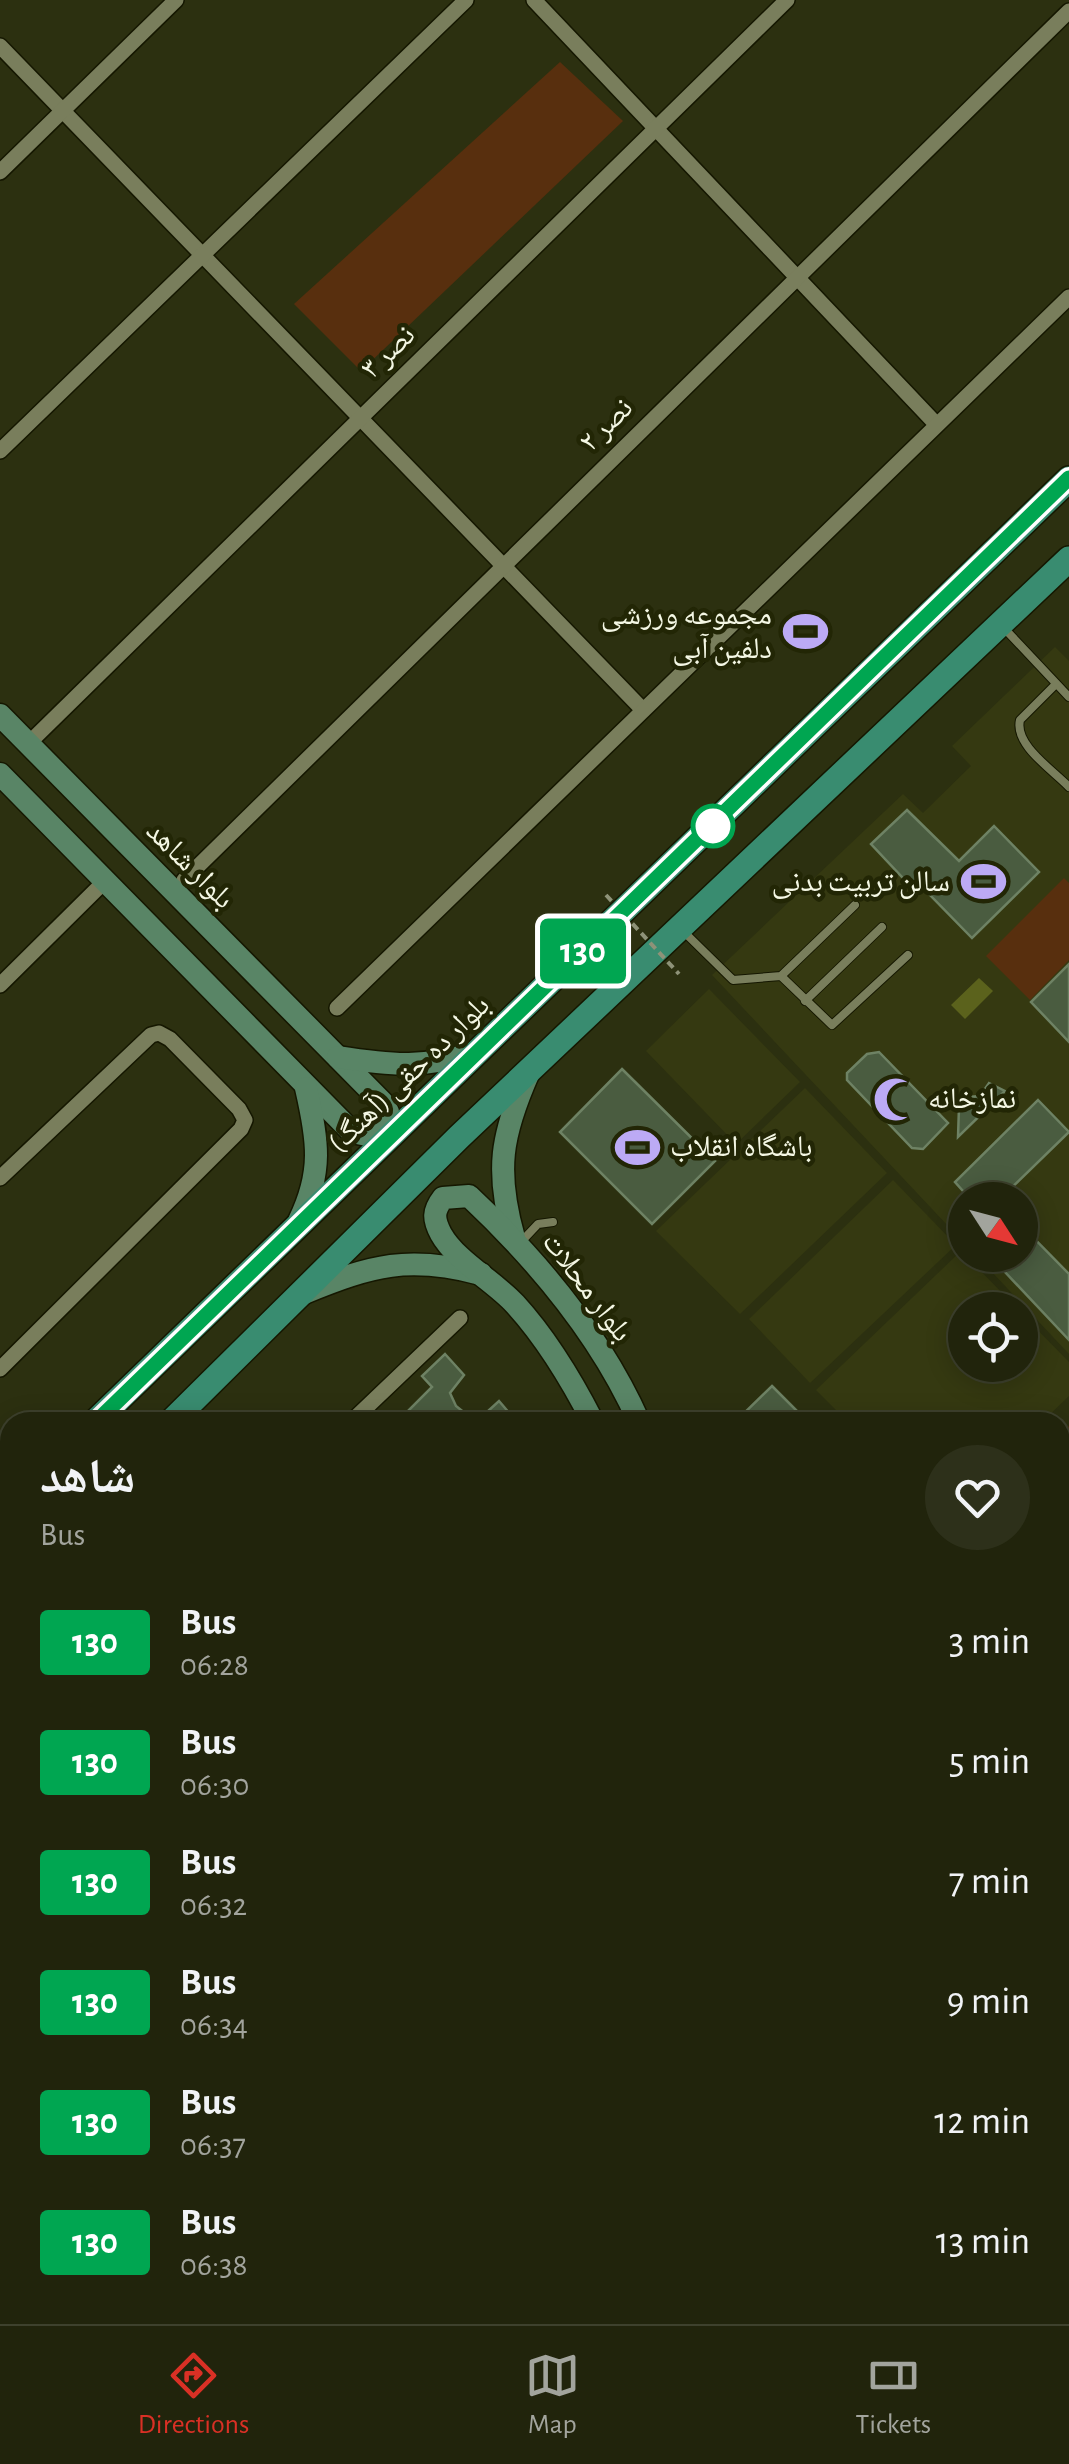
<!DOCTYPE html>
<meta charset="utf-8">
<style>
body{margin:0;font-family:"Alegreya Sans","Noto Naskh Arabic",sans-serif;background:#2d301a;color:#f1f3f6;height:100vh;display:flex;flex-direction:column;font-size:38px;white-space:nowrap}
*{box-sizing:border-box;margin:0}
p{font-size:32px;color:#a2a49d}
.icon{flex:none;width:55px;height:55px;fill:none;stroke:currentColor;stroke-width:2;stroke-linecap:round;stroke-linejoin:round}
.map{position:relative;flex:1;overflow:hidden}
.side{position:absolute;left:0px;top:1412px;width:1070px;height:912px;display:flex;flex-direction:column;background:#21240c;border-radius:30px 30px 0 0;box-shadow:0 5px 25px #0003,0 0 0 2px #3e412d}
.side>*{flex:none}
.badge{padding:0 20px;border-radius:8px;font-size:35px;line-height:65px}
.needle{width:65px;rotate:126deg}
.fabs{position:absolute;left:948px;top:1182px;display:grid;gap:20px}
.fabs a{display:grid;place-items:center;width:90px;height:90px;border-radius:50%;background:#21240c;box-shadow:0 5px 25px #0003,0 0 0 2px #3e412d;font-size:50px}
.map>.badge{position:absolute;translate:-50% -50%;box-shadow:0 0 0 5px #fff}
.round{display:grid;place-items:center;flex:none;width:105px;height:105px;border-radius:52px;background:#2d301a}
.headline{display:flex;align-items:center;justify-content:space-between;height:170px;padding:0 40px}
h1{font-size:48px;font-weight:700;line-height:75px}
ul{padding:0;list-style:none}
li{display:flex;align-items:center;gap:30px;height:120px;padding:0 40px}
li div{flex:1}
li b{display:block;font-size:38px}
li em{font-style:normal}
li .badge{min-width:110px;font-weight:700;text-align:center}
.dock{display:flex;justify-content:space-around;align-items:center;height:140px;border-top:2px solid #3e412d;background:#21240c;font-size:28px;color:#a2a49d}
.dock a{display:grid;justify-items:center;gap:5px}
.dock .selected{color:#d93025}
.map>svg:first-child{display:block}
.built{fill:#353911}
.green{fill:#582f0e}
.water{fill:#5b621c}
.building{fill:#4a5c40;stroke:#6e8264;stroke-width:2.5}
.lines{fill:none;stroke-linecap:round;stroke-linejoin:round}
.lane-casing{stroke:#151700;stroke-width:10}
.street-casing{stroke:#151700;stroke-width:18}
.secondary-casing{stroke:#151700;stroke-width:25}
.primary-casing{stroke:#151700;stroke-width:28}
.lane{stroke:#797e5c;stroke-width:8}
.street{stroke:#797e5c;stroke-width:15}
.secondary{stroke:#598566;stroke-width:22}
.primary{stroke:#398c70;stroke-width:25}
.path-bridge{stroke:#8e9278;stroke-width:4;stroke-dasharray:8 5;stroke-linecap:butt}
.line-casing{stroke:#fff;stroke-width:22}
.line{stroke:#00a651;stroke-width:15}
.stop-dot{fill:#fff;stroke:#00a651;stroke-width:5}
.labels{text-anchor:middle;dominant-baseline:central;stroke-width:9;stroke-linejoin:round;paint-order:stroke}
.street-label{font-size:30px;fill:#f4f7e4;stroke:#222605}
.poi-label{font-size:30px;fill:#f4f7e4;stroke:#222605;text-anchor:end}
</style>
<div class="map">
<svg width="1069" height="2324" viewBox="0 0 1069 2324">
<rect width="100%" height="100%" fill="#2c3010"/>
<!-- built -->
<g class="built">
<polygon points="1055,647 1069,661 1069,1354 976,1255 1020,1255 1020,1200 965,1200 965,1244 712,975 903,794 923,813 971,766 952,746"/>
<polygon points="709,989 800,1082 736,1144 646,1051"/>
<polygon points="805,1088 887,1173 740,1314 656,1231"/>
<polygon points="893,1180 956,1245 810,1383 749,1319"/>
<polygon points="961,1251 1019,1310 965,1310 965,1365 1020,1365 1020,1312 1069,1362 1069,1396 1042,1422 848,1422 816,1390"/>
<polygon points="1060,1795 1069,1802 1069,2251 1060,2260"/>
<polygon points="379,2315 528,2315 537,2324 388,2324"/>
</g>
<!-- green -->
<g class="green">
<polygon points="560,62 623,121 361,371 294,304"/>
<polygon points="1064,878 1069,883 1069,960 1030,1000 986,956"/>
<polygon points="1069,1426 1069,1786 1060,1778 1060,1435"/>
<polygon points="10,1610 10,1672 0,1660 0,1620"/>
<polygon points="172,2315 241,2315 249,2324 180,2324"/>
</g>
<!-- water -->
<polygon class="water" points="979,978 993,991 965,1019 951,1005"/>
<!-- building -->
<g class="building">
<polygon points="907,810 959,861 994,826 1039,872 972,938 924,889 918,894 871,844"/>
<polygon points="1069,964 1069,1042 1031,1002"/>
<polygon points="879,1052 948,1123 923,1149 912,1148 847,1080 847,1073 867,1054"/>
<polygon points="622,1069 715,1161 652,1224 560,1132"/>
<polygon points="989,1083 1005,1091 958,1137 959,1107 969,1097 980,1096"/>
<polygon points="1038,1100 1069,1132 999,1200 971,1200 955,1182"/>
<polygon points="1020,1224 1069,1274 1069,1340 989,1255 1020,1255"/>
<polygon points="445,1354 464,1375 450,1393 456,1406 476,1422 499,1401 517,1422 397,1422 432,1387 422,1376"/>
<polygon points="772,1386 808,1422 735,1422"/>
</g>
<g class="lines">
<defs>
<g id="lane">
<polyline points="1004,628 1069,697"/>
<path d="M1056 684 1020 720C1014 745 1053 770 1069 787"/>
<polyline points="683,931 733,980 781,976 855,905"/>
<polyline points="781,976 832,1025 908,955"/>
<polyline points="805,1001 882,927"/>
<polyline points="520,1243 538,1224 553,1222"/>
</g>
<g id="street">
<polyline points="534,0 936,424"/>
<polyline points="0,46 643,710"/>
<polyline points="0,172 176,0"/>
<polyline points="0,451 466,0"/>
<polyline points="28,744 787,0"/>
<polyline points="184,880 1069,11"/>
<polyline points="0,985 105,881"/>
<polyline points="337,1008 1069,297"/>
<polyline points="0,1178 151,1035 159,1033 170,1039 239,1109 245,1120 241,1129 0,1369"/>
<polyline points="351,1422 460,1318"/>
<polyline points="0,1764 10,1754"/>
<polyline points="0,1990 10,1980"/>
<polyline points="623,2324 632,2315"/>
</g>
<g id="secondary">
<polyline points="0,715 382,1102 388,1112 387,1122 372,1136 352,1132 0,774"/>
<path d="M338 1057C395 1066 423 1068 479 1052"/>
<path d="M299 1221C323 1172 318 1140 306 1088"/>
<path d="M514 1238C495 1171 501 1135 529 1072"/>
<path d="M304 1293C372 1265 409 1255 481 1274"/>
<path d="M593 1422C572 1381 547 1339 515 1304 494 1281 456 1261 441 1234 433 1219 433 1211 443 1198L469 1196C537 1260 601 1336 639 1422"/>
<polyline points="1060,2295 1069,2286"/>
<polyline points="865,2315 873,2324"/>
<polyline points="922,2315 940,2324"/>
<polyline points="1016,2324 1034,2315"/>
</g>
<g id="primary">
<polyline points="95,1422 1069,479"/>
<polyline points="171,1422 459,1137 1069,559"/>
<polyline points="0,1512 10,1502"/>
<polyline points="0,1588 10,1576"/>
<polyline points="0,2229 10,2239"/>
<polyline points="0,2295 10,2306"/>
<polyline points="19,2315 27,2324"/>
<polyline points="82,2315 91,2324"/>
</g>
</defs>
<!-- lane casing -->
<use href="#lane" class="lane-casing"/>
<!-- street casing -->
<use href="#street" class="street-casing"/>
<!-- secondary casing -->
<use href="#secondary" class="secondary-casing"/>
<!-- primary casing -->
<use href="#primary" class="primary-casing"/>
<!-- lane -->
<use href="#lane" class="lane"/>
<!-- street -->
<use href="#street" class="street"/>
<!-- secondary -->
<use href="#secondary" class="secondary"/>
<!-- primary -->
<use href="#primary" class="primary"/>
<!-- path-bridge -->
<polyline class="path-bridge" points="606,895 679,974"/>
</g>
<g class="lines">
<defs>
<polyline id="line" points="96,1422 1069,478"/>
</defs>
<!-- line casing -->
<use href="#line" class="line-casing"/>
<!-- line -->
<use href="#line" class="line"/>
</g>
<!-- icons -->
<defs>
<symbol id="stadium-bare" viewBox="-9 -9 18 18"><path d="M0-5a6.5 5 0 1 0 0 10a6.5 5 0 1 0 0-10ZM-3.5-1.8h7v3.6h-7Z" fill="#bcaaf5" stroke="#222605" stroke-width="2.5" paint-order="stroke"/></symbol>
<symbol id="mosque-bare" viewBox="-9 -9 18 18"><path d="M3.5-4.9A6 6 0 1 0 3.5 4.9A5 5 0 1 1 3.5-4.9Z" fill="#bcaaf5" stroke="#222605" stroke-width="2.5" paint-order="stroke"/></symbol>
</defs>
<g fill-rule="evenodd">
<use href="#stadium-bare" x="774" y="600" width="63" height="63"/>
<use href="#stadium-bare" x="952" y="850" width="63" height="63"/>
<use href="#mosque-bare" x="864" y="1068" width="63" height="63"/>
<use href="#stadium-bare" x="606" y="1116" width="63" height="63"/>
</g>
<!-- markers -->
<circle class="stop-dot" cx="713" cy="826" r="20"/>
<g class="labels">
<!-- street labels -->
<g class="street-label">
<text transform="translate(388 352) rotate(-44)">نصر ۳</text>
<text transform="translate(606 425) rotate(-45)">نصر ۲</text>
<text transform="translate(190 865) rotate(45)">بلوار شاهد</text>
<text transform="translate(409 1074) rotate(-44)">بلوار ده حقی (آهنگ)</text>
<text transform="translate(587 1287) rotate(53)">بلوار محلات</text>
</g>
<!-- poi labels -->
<g class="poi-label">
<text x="772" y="615">مجموعه ورزشی<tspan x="772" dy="34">دلفین آبی</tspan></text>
<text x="950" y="882">سالن تربیت بدنی</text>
<text x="928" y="1099" text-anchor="start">نمازخانه</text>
<text x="670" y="1147" text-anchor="start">باشگاه انقلاب</text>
</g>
</g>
</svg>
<div class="fabs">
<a><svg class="needle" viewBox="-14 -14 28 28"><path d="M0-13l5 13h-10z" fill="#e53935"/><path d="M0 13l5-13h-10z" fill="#a2a49d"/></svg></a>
<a><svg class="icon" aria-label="locate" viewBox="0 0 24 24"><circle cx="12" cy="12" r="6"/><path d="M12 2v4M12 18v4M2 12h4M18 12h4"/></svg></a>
</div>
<b class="badge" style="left:583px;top:951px;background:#00a651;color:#fff">130</b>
<section class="side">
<div class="headline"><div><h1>شاهد</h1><p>Bus</p></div><a class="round"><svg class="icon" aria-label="heart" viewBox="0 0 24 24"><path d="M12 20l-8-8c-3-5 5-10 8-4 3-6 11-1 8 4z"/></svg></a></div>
<ul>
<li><span class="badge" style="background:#00a651;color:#fff">130</span><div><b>Bus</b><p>06:28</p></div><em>3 min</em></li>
<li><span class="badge" style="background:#00a651;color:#fff">130</span><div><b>Bus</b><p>06:30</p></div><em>5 min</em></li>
<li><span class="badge" style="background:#00a651;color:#fff">130</span><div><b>Bus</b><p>06:32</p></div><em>7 min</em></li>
<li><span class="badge" style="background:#00a651;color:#fff">130</span><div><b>Bus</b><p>06:34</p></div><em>9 min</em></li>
<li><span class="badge" style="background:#00a651;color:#fff">130</span><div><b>Bus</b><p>06:37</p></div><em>12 min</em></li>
<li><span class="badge" style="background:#00a651;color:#fff">130</span><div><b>Bus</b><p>06:38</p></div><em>13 min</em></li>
</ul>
</section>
</div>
<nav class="dock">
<a class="selected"><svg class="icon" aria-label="directions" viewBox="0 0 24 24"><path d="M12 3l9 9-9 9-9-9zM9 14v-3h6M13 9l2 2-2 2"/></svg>Directions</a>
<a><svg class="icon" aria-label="map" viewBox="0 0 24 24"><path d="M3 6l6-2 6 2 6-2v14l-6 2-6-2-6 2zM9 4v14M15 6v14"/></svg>Map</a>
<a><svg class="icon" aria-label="tickets" viewBox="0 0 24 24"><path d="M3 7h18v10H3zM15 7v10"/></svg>Tickets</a>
</nav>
